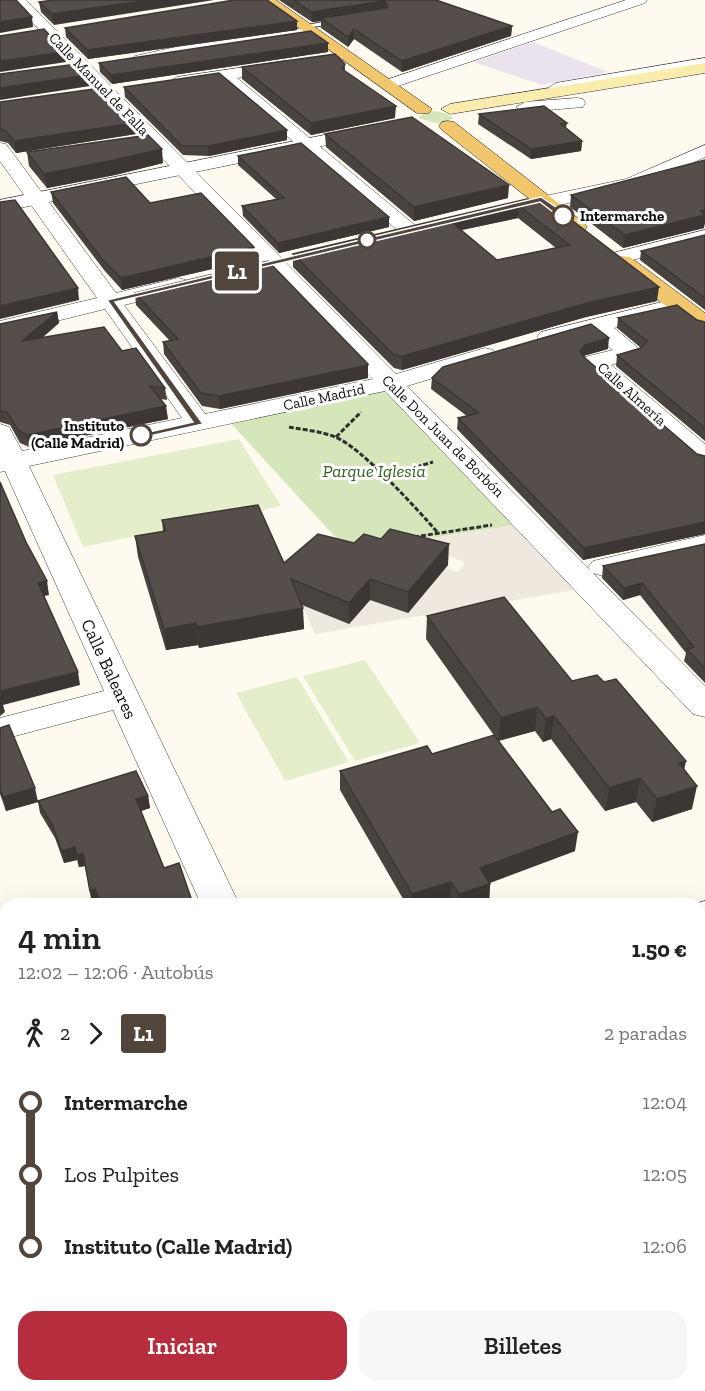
<!DOCTYPE html>
<html lang="es">
<meta charset="utf-8">
<style>
body{margin:0;font-family:"Zilla Slab",serif;background:#f6f6f6;color:#222;height:100vh;display:flex;flex-direction:column;font-size:22px;white-space:nowrap}
*{box-sizing:border-box;margin:0}
p{font-size:20px;color:#767676}
.icon{flex:none;width:33px;height:33px;fill:none;stroke:currentColor;stroke-width:2;stroke-linecap:round;stroke-linejoin:round}
.map{position:relative;flex:1;overflow:hidden}
.sheet{position:absolute;left:0px;top:898px;width:705px;height:494px;display:flex;flex-direction:column;background:#fff;border-radius:18px 18px 0 0;box-shadow:0 6px 24px #0002}
.sheet>*{flex:none}
.badge{padding:0 12px;border-radius:4px;font-size:21px;line-height:39px}
.map>.badge{position:absolute;translate:-50% -50%;box-shadow:0 0 0 3px #fff}
.legs{display:flex;align-items:center;gap:9px;height:66px;padding:0 18px;font-size:20px}
.legs p{margin-inline-start:auto}
.summary{display:flex;align-items:center;justify-content:space-between;height:102px;padding:0 18px}
h1{font-size:33px;font-weight:600;line-height:45px}
.cta{display:flex;gap:12px;margin-top:auto;padding:12px 18px}
.cta a{flex:1;height:69px;border-radius:18px;background:#b62d3e;color:#fff;font-size:24px;font-weight:600;line-height:69px;text-align:center}
.cta a+a{background:#f6f6f6;color:#222}
ul{padding:0 18px;list-style:none}
li{display:flex;align-items:center;gap:21px;height:72px;font-size:22px}
li i{display:grid;place-items:center;width:9px;height:100%;margin:0 8px;background:currentColor}
li i::after{content:'';width:15px;height:15px;margin:-8px;border:4px solid;border-radius:50%;background:#fff}
li p{margin-inline-start:auto}
li:first-child i{background:linear-gradient(#0000 50%,currentColor 0)}
li:last-child i{background:linear-gradient(currentColor 50%,#0000 0)}
.map>svg:first-child{display:block}
.industrial{fill:#eae2ec}
.green{fill:#d5e7ba}
.pitch{fill:#e5eecb}
.plaza{fill:#eee8de}
.lines{fill:none;stroke-linecap:round;stroke-linejoin:round}
.service-casing{stroke:#404040;stroke-width:2}
.minor-casing{stroke:#404040;stroke-width:1}
.tertiary-casing{stroke:#404040;stroke-width:1}
.secondary-casing{stroke:#2f2f2f;stroke-width:1}
.primary-casing{stroke:#1e1e1e;stroke-width:1}
.path-far1{stroke:#2f2f2f;stroke-width:3;stroke-dasharray:5 2;stroke-linecap:butt}
.path{stroke:#2f2f2f;stroke-width:5;stroke-dasharray:8 4.5;stroke-linecap:butt}
.service{fill:#fff;fill-rule:evenodd}
.minor{fill:#fff;fill-rule:evenodd}
.tertiary{fill:#fff;fill-rule:evenodd}
.secondary{fill:#faecad;fill-rule:evenodd}
.primary{fill:#f1c66c;fill-rule:evenodd}
.wall{fill:#494340;fill-rule:evenodd}
.shaded-wall{fill:#3c3734}
.building{fill:#554e4a;stroke:#3c3734;stroke-width:1.5;fill-rule:evenodd}
.line-1{fill:#52453c;stroke:#fff;stroke-width:1.5}
.stop-1-dot{fill:#fff;stroke:#52453c;stroke-width:3}
.labels{text-anchor:middle;dominant-baseline:central;stroke-width:6;stroke-linejoin:round;paint-order:stroke}
.far-street-label{font-size:15px;fill:#0d0d0d;stroke:#fff}
.far-stop-label{font-size:15px;font-weight:bold;fill:#0d0d0d;stroke:#fff;text-anchor:start}
.park-label{font-size:18px;font-style:italic;fill:#336121;stroke:#fff}
.street-label{font-size:18px;fill:#0d0d0d;stroke:#fff}
</style>
<div class="map">
<svg width="705" height="1391" viewBox="0 0 705 1391">
<rect width="100%" height="100%" fill="#fefaef"/>
<!-- industrial -->
<polygon class="industrial" points="533,42 608,72 542,85 473,62"/>
<!-- green -->
<g class="green">
<polygon points="434,111 445,113 454,118 439,124 418,118 424,113"/>
<polygon points="390,383 529,523 348,551 226,418"/>
</g>
<!-- pitch -->
<g class="pitch">
<polygon points="239,439 281,506 83,547 53,475"/>
<polygon points="365,660 420,743 355,761 303,676"/>
<polygon points="297,677 349,762 285,781 236,693"/>
</g>
<!-- plaza -->
<polygon class="plaza" points="529,523 591,587 315,634 281,559 318,555 370,600 445,568 458,572 465,563 451,556 443,564 348,551"/>
<g class="lines">
<defs>
<polygon id="service" points="343,18 346,22 306,28 302,26"/>
<g id="minor">
<polygon points="11,0 26,0 396,374 485,348 493,350 497,355 493,360 407,386 591,571 588,567 593,561 705,535 705,553 603,576 593,573 705,686 705,717 693,714 385,391 29,466 239,904 201,904 113,710 0,740 0,718 104,691 5,471 0,472 0,424 9,427 22,451 182,418 105,309 0,335 0,321 97,298 0,161 0,143 6,144 116,293 178,278 186,280 189,285 186,290 124,305 205,414 373,379"/>
<polygon points="626,0 647,0 645,3 395,87 389,89 381,84 383,81"/>
<polygon points="303,28 308,30 311,33 308,36 189,54 141,64 133,59 135,56 189,44"/>
<polygon points="705,58 705,68 556,93 548,88 556,83"/>
<polygon points="286,61 294,66 292,69 237,78 416,226 419,230 416,234 402,234 221,80 177,87 169,82 177,77"/>
<polygon points="577,98 583,99 585,103 583,107 525,112 516,107 525,102"/>
<polygon points="705,145 705,157 639,188 545,208 535,202 545,196 626,179"/>
<polygon points="705,230 705,242 616,264 609,262 605,258 609,254"/>
<polygon points="662,302 670,304 673,309 670,314 614,328 643,352 639,357 611,365 705,444 705,466 696,464 581,362 585,357 613,350 592,333 549,344 541,342 537,337 541,332"/>
<polygon points="705,901 705,932 699,934 699,904 694,904"/>
<polygon points="0,1072 6,1074 6,1129 0,1127"/>
<polygon points="6,1239 6,1285 0,1286 0,1240"/>
<polygon points="46,1386 98,1386 99,1391 47,1391"/>
</g>
<polygon id="tertiary" points="370,126 379,131 376,135 0,212 0,200"/>
<polygon id="secondary" points="705,63 705,73 450,114 441,109 450,104"/>
<g id="primary">
<polygon points="260,0 276,0 432,109 429,113 417,113"/>
<polygon points="448,121 454,122 584,223 587,227 584,231 570,231 442,130 439,126 442,122"/>
<polygon points="622,256 630,257 705,313 705,331 697,329 614,267 611,262 614,257"/>
</g>
</defs>
<!-- service casing -->
<use href="#service" class="service-casing"/>
<!-- minor casing -->
<use href="#minor" class="minor-casing"/>
<!-- tertiary casing -->
<use href="#tertiary" class="tertiary-casing"/>
<!-- secondary casing -->
<use href="#secondary" class="secondary-casing"/>
<!-- primary casing -->
<use href="#primary" class="primary-casing"/>
<!-- path-far1 -->
<g class="path-far1">
<path d="M289 427C304 430 321 431 335 437 360 446 419 511 438 533"/>
<polyline points="336,437 361,412"/>
<polyline points="383,477 433,462"/>
<polyline points="414,537 492,525"/>
</g>
<!-- path -->
<polyline class="path" points="0,1039 6,1057"/>
<!-- service -->
<use href="#service" class="service"/>
<!-- minor -->
<use href="#minor" class="minor"/>
<!-- tertiary -->
<use href="#tertiary" class="tertiary"/>
<!-- secondary -->
<use href="#secondary" class="secondary"/>
<!-- primary -->
<use href="#primary" class="primary"/>
</g>
<!-- wall -->
<g class="wall">
<polygon points="53,0 54,25 41,12 39,2"/>
<polygon points="279,0 436,0 512,26 511,36 402,72 354,39 348,47 321,28 321,21 312,22"/>
<polygon points="65,28 297,30 88,59 66,37"/>
<polygon points="328,43 328,52 112,84 100,72 99,63"/>
<polygon points="345,64 345,71 395,118 311,135 242,79 242,67"/>
<polygon points="124,87 287,140 209,156 183,155 125,97"/>
<polygon points="0,102 135,123 136,134 16,153 8,143 0,141"/>
<polygon points="479,114 567,123 566,128 582,141 581,151 531,159 478,124"/>
<polygon points="325,134 508,198 414,221 326,147"/>
<polygon points="27,152 163,163 115,175 47,188 29,166"/>
<polygon points="238,156 389,227 279,253 243,216 242,206 276,199 238,165"/>
<polygon points="51,192 150,203 255,259 122,290 104,270 53,203"/>
<polygon points="571,195 704,223 704,228 623,248 570,207"/>
<path d="M527 199 657 301 586 317 402 370 394 368 293 267V254ZM518 218 556 248 497 260 461 230Z"/>
<polygon points="705,235 705,310 640,260 641,251"/>
<polygon points="135,293 368,377 368,378 220,409 202,406 164,354 163,342 170,341 136,305"/>
<polygon points="57,312 59,323 42,338 122,351 165,388 167,400 161,399 168,419 29,447 20,443 10,425 0,422 0,324"/>
<polygon points="618,318 697,320 705,322 705,441 616,366 617,355 641,348 617,328"/>
<polygon points="608,349 583,356 697,454 705,456 705,534 583,560 457,429 458,418 467,416 431,389 432,378"/>
<polygon points="162,520 284,563 448,565 408,613 370,600 349,624 302,605 304,629 199,648 198,645 166,650 138,557 135,536 163,531"/>
<polygon points="705,544 705,683 684,661 686,653 640,595 623,600 602,578 603,566"/>
<polygon points="427,616 572,681 684,770 692,809 652,822 636,802 605,811 551,739 543,742 535,731 498,741 426,639"/>
<polygon points="0,728 38,801 148,796 150,808 141,811 164,868 193,904 99,904 98,902 92,903 85,866 79,867 77,860 64,863 55,838 40,813 38,802 6,811 0,794"/>
<polygon points="432,754 575,851 490,883 490,884 489,903 484,904 452,904 450,901 439,904 406,904 340,790 340,771"/>
<polygon points="660,1386 699,1386 705,1391 662,1391"/>
</g>
<!-- shaded-wall -->
<g class="shaded-wall">
<polygon points="149,0 214,0 54,25 52,14"/>
<polygon points="385,1 385,11 321,18 321,21 312,22 311,12"/>
<polygon points="32,17 33,27 0,33 0,22"/>
<polygon points="297,21 297,30 88,59 87,50"/>
<polygon points="512,26 511,36 402,72 402,61"/>
<polygon points="354,29 354,39 348,47 348,37"/>
<polygon points="328,43 328,52 112,84 111,75"/>
<polygon points="65,52 66,62 0,72 0,61"/>
<polygon points="89,75 90,86 0,100 0,88"/>
<polygon points="396,106 395,118 311,135 311,123"/>
<polygon points="135,123 136,134 16,153 14,141"/>
<polygon points="287,130 287,140 209,156 208,146"/>
<polygon points="582,141 581,151 531,159 531,149"/>
<polygon points="162,149 163,163 115,175 47,188 44,174"/>
<polygon points="509,185 508,198 414,221 414,207"/>
<polygon points="519,206 518,218 448,233 449,220"/>
<polygon points="705,210 705,223 704,228 623,248 625,235"/>
<polygon points="389,217 389,227 279,253 278,243"/>
<polygon points="254,247 255,259 122,290 121,278"/>
<polygon points="659,287 657,301 586,317 402,370 403,356 587,303"/>
<polygon points="78,288 79,300 0,319 0,306"/>
<polygon points="57,312 59,323 24,353 22,341"/>
<polygon points="609,338 608,349 583,356 580,351 585,345"/>
<polygon points="368,364 368,378 220,409 219,396"/>
<polygon points="166,406 168,419 29,447 27,435"/>
<polygon points="705,522 705,534 583,560 584,548"/>
<polygon points="449,544 448,565 408,613 408,592"/>
<polygon points="370,579 370,600 349,624 349,603"/>
<polygon points="47,581 49,595 40,597 38,583"/>
<polygon points="642,583 640,595 623,600 624,588"/>
<polygon points="303,608 304,629 199,648 197,627"/>
<polygon points="196,623 198,645 166,650 164,629"/>
<polygon points="78,672 80,685 3,705 5,712 0,716 0,691"/>
<polygon points="537,707 535,731 498,741 501,718"/>
<polygon points="554,716 551,739 543,742 546,719"/>
<polygon points="686,761 681,785 679,763"/>
<polygon points="640,778 636,802 605,811 609,788"/>
<polygon points="697,786 692,809 652,822 657,799"/>
<polygon points="35,788 38,802 6,811 3,797"/>
<polygon points="148,796 150,808 138,812 136,799"/>
<polygon points="578,832 575,851 478,887 480,868"/>
<polygon points="75,847 77,860 64,863 62,851"/>
<polygon points="83,853 85,866 79,867 77,855"/>
<polygon points="451,882 450,901 439,904 412,904 412,894"/>
<polygon points="490,884 489,903 484,904 458,904 459,894"/>
<polygon points="95,889 98,902 92,903 90,891"/>
<polygon points="705,1293 705,1308 699,1310 699,1295"/>
</g>
<!-- building -->
<g class="building">
<polygon points="0,0 16,0 32,17 0,22"/>
<polygon points="53,0 149,0 52,14 39,2"/>
<polygon points="234,0 267,0 297,21 87,50 65,28"/>
<polygon points="294,0 436,0 512,26 402,61 354,29 348,37 321,18 386,8 388,6 385,1 311,12"/>
<polygon points="44,29 65,52 0,61 0,36"/>
<polygon points="311,31 328,43 111,75 99,63"/>
<polygon points="335,54 345,64 342,69 396,106 311,123 242,67"/>
<polygon points="77,64 89,75 0,88 0,74"/>
<polygon points="219,73 287,130 208,146 182,146 124,87"/>
<polygon points="101,88 135,123 14,141 6,131 0,129 0,102"/>
<polygon points="544,106 567,123 561,124 582,141 531,149 479,114"/>
<polygon points="412,117 509,185 414,207 325,134"/>
<polygon points="148,135 162,149 114,160 44,174 27,152"/>
<polygon points="301,143 389,217 278,243 242,206 284,198 238,156"/>
<polygon points="705,160 705,210 701,211 705,215 625,235 571,195"/>
<polygon points="126,177 150,203 201,193 254,247 121,278 102,259 51,192"/>
<path d="M527 199 531 201 544 199 659 287 587 303 403 356 394 355 293 254ZM519 206 570 245 497 260 449 220Z"/>
<polygon points="15,200 78,288 0,306 0,202"/>
<polygon points="705,235 705,298 641,251"/>
<polygon points="268,261 368,364 368,365 219,396 201,393 163,342 178,339 135,293"/>
<polygon points="677,305 697,320 705,322 705,428 617,355 641,348 647,341 618,318"/>
<polygon points="57,312 22,341 104,327 122,351 136,348 165,388 150,386 166,406 27,435 18,430 7,412 0,411 0,324"/>
<polygon points="591,324 609,338 585,345 580,351 585,358 697,454 705,456 705,522 584,548 458,418 479,413 432,378 443,367"/>
<polygon points="0,482 26,542 47,581 38,583 78,672 0,691"/>
<polygon points="258,505 284,563 318,534 354,543 364,534 381,539 390,529 449,544 408,592 370,579 349,603 291,579 303,608 197,627 196,623 164,629 135,536 166,531 162,520"/>
<polygon points="705,544 705,668 687,649 694,647 642,583 624,588 603,566"/>
<polygon points="504,597 572,681 597,675 604,682 616,679 686,761 679,763 697,786 657,799 640,778 609,788 554,716 546,719 537,707 501,718 427,616"/>
<polygon points="9,725 35,788 3,797 0,789 0,728"/>
<polygon points="494,735 552,812 560,809 578,832 480,868 490,884 459,894 451,882 412,894 340,771 427,746 432,754"/>
<polygon points="136,771 148,796 136,799 164,868 179,863 193,904 101,904 95,889 90,891 83,853 77,855 75,847 62,851 52,825 38,801"/>
<polygon points="705,1131 705,1293 699,1295 699,1133"/>
<polygon points="705,1355 705,1391 673,1391 672,1386 699,1386 699,1356"/>
<polygon points="167,1386 518,1386 520,1391 168,1391"/>
</g>
<!-- line-1 -->
<polygon class="line-1" points="541,197 566,214 566,218 561,218 540,202 115,302 203,424 141,438 136,435 193,422 107,300"/>
<!-- markers -->
<g class="stop-1-dot">
<circle cx="563" cy="216" r="10"/>
<circle cx="367" cy="240" r="8"/>
<circle cx="141" cy="435" r="10"/>
</g>
<g class="labels">
<!-- far-street labels -->
<g class="far-street-label">
<text transform="translate(99 84) rotate(46)">Calle Manuel de Falla</text>
<text transform="translate(632 394) rotate(42)">Calle Almería</text>
<text transform="translate(324 397) rotate(-12)">Calle Madrid</text>
<text transform="translate(443 436) rotate(45)">Calle Don Juan de Borbón</text>
</g>
<!-- far-stop labels -->
<g class="far-stop-label">
<text x="580" y="216">Intermarche</text>
<text x="124" y="426" text-anchor="end">Instituto<tspan x="124" dy="17">(Calle Madrid)</tspan></text>
</g>
<!-- park labels -->
<g class="park-label">
<text x="374" y="471">Parque Iglesia</text>
</g>
<!-- street labels -->
<g class="street-label">
<text transform="translate(109 669) rotate(65)">Calle Baleares</text>
</g>
</g>
</svg>
<b class="badge" style="left:237px;top:271px;background:#52453c;color:#fff">L1</b>
<section class="sheet">
<div class="summary"><div><h1>4 min</h1><p>12:02 – 12:06 · Autobús</p></div><b>1.50 €</b></div>
<div class="legs"><svg class="icon" aria-label="walk" viewBox="0 0 24 24"><circle cx="13" cy="4" r="2"/><path d="M13 8l-2 6 4 7M11 14l-3 7M7 12l3-4h3l4 4"/></svg>2<svg class="icon" aria-label="forward" viewBox="0 0 24 24"><path d="M9 5l7 7-7 7"/></svg><b class="badge" style="background:#52453c;color:#fff">L1</b><p>2 paradas</p></div>
<ul>
<li><i style="color:#52453c"></i><b>Intermarche</b><p>12:04</p></li>
<li><i style="color:#52453c"></i><span>Los Pulpites</span><p>12:05</p></li>
<li><i style="color:#52453c"></i><b>Instituto (Calle Madrid)</b><p>12:06</p></li>
</ul>
<div class="cta"><a>Iniciar</a><a>Billetes</a></div>
</section>
</div>
